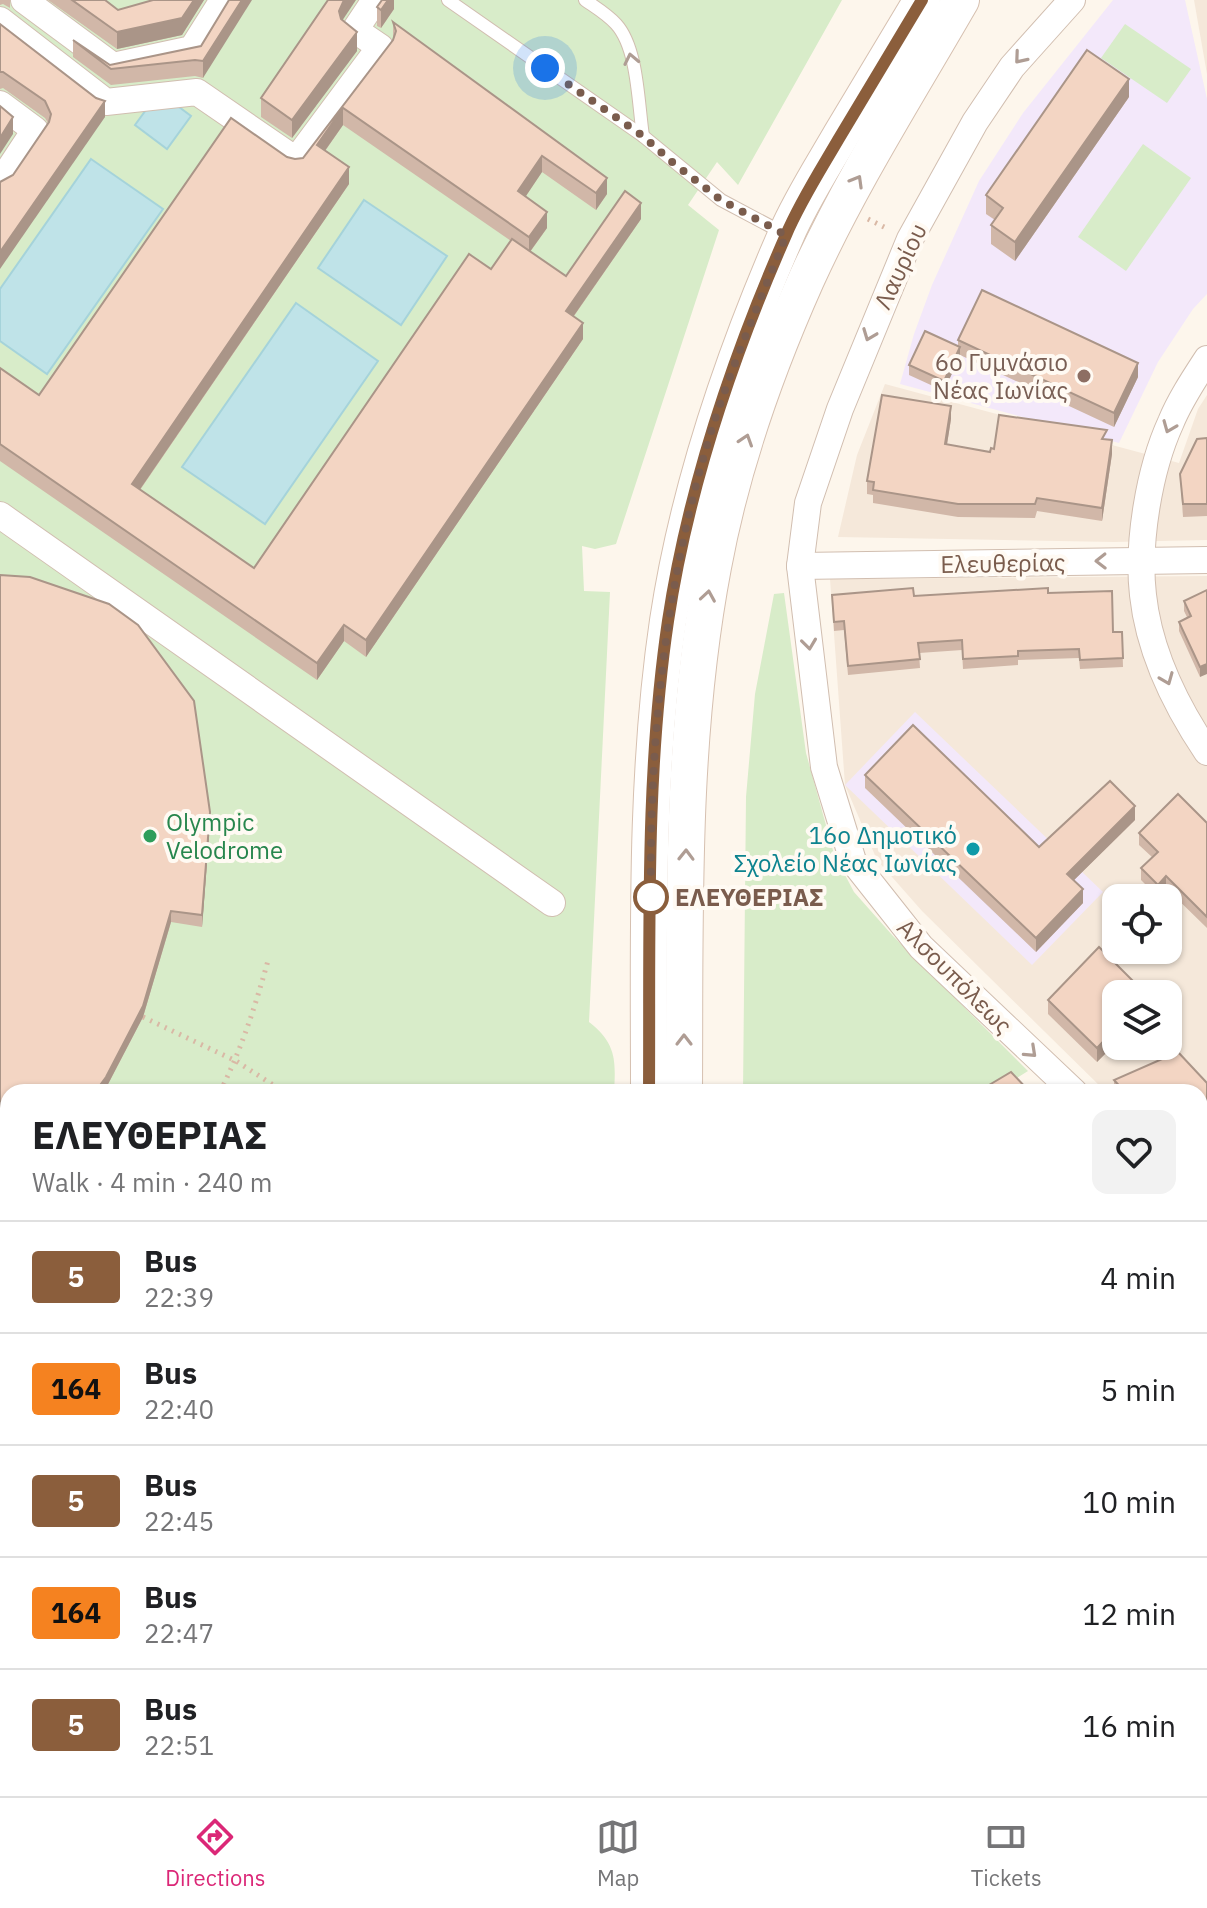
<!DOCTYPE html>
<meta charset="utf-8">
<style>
body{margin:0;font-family:"IBM Plex Sans",sans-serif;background:#f2f2f2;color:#202124;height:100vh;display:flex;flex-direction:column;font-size:30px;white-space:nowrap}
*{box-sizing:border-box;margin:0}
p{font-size:26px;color:#757577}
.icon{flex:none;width:44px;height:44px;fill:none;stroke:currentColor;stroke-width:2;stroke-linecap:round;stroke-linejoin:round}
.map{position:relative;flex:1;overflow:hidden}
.drawer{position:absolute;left:0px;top:1084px;width:1208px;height:712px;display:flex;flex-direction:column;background:#fff;border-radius:24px 24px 0 0;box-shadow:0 2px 6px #0004}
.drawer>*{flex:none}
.badge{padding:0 16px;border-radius:6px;font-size:28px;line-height:52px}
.fabs{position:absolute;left:1102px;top:884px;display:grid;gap:16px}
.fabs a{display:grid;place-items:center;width:80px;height:80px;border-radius:16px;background:#fff;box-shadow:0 2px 6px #0004;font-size:40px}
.you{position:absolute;width:40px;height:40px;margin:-20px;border:6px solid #fff;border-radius:50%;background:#1a73e8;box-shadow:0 0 0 12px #1a73e833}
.map>.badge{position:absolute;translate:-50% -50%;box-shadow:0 0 0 4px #fff}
.round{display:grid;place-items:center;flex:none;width:84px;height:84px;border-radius:16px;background:#f2f2f2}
.overview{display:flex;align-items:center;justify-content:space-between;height:136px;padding:0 32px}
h1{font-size:38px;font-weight:700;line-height:60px}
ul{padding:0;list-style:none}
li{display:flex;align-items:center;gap:24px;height:112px;padding:0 32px;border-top:2px solid #e0e0e0}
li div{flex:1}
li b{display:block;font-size:30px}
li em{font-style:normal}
li .badge{min-width:88px;font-weight:700;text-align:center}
.tab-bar{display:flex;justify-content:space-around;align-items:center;height:112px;border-top:2px solid #e0e0e0;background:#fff;font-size:22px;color:#757577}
.tab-bar a{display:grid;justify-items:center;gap:4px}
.tab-bar .on{color:#db2777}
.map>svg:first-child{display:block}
.residential{fill:#f5e8da;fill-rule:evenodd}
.industrial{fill:#efe9e4}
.education{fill:#f3e8fa}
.green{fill:#d8ecc9}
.water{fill:#bfe3e8;stroke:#a5d3da;stroke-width:2}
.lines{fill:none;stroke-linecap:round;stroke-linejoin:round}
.lane-casing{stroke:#d1beb0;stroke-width:14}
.street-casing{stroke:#d1beb0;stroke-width:28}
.secondary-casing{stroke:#d6c0b0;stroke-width:38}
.path{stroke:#d9b8a5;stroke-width:5;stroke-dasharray:2 6;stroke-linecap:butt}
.lane{stroke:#fff;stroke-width:12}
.street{stroke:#fff;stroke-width:26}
.secondary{stroke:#fff;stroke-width:36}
.wall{fill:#d1b7a8;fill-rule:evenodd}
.shaded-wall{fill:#aa9588}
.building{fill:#f3d5c3;stroke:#aa9588;stroke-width:2}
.oneway{stroke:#af9d94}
.line-casing{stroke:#fff;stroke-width:18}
.line{stroke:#8b5e3c;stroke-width:12}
.walk{stroke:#7a5c4d;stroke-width:8;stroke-dasharray:0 14.4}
.education-dot{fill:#8d6e63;stroke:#fffaf3;stroke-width:3}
.leisure-dot{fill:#2e9e5b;stroke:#fffaf3;stroke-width:3}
.culture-dot{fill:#0f9aa8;stroke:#fffaf3;stroke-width:3}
.stop-dot{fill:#fff;stroke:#8b5e3c;stroke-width:4}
.labels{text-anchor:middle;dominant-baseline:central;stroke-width:8;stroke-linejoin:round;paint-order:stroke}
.street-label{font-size:24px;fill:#7a5c4d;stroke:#fffaf3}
.education-label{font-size:24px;fill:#785e54;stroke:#fffaf3;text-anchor:end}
.leisure-label{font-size:24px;fill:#27864d;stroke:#fffaf3;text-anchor:start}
.culture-label{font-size:24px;fill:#0d838f;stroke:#fffaf3;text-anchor:end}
.stop-label{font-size:24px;font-weight:bold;fill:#7a5c4d;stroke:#fffaf3;text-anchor:start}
</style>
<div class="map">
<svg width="1207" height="1796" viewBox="0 0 1207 1796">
<rect width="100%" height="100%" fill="#fdf6ec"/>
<!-- residential -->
<g class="residential">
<polygon points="1194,0 1207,0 1207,75 1207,74"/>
<polygon points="885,384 1179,463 1198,409 1207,395 1207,540 1114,542 838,537 857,455"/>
<path d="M1207 576V1191L1200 1184V1092H1106L922 911 877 860 845 785 830 579ZM1116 898H1168V950H1116ZM1116 994H1168V1046H1116Z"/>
</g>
<!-- industrial -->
<polygon class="industrial" points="1200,1629 1207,1629 1207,1796 870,1796 869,1788 1200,1788"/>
<!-- education -->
<g class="education">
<polygon points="1113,0 1185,0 1207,99 1207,294 1193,309 1158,362 1119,443 900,384 914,334 932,285 979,181 1023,113"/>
<polygon points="915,712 1103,892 1032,965 845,785"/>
</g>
<!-- green -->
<g class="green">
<path d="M0 0H842L738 185 717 162 688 205 719 230 616 544 595 549 582 546 584 591 610 592 589 1022C616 1043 616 1060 614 1092H8V1788H572V1796H0Z"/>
<polygon points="1125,24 1191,69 1167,103 1101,58"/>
<polygon points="1143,144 1191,178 1126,271 1078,237"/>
<polygon points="784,593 806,753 834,854 854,892 893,936 1028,1071 994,1092 889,1089 887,1092 743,1092 746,797 755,694 774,594"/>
</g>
<!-- water -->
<g class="water">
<polygon points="159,92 191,116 167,149 135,125"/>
<polygon points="91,159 163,209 47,374 0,341 0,289"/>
<polygon points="364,200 447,256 401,325 318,268"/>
<polygon points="296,303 378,361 265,524 182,467"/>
</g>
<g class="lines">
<defs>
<g id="lane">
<polyline points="448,0 643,136 721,200 785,234"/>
<path d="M585 0C595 7 607 14 616 24 638 48 638 103 643 136"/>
<polyline points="1200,1305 1207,1298"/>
<polyline points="948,1796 949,1788"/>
</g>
<g id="street">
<polyline points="24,0 113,66 192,49 223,0"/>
<polyline points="1072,0 1012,67 975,122 910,239 840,409 808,503 800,566 824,767 853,861 921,947 1074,1092"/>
<polyline points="0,20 106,102 197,92 296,160 380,47 355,30 375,0"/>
<polyline points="0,104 35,130 0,183"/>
<path d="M1207 359C1194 379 1180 400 1171 422 1149 470 1137 543 1143 595 1149 651 1176 706 1207 752"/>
<polyline points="0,515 552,903"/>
<polyline points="800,566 1207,560"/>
<polyline points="1200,1211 1207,1218"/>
<polyline points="1200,1351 1207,1351"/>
<polyline points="1200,1612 1207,1612"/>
<polyline points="1152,1788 1153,1796"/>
</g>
<g id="secondary">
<path d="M649 1092C649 936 645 776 668 621 688 488 732 359 786 235 801 200 822 168 841 135 868 90 895 45 922 0"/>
<path d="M684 1092C685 917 680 740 713 567 731 469 765 372 806 280 850 183 908 92 961 0"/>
<polyline points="620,1796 620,1788"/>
<polyline points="661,1796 661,1788"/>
</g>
</defs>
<!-- lane casing -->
<use href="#lane" class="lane-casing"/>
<!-- street casing -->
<use href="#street" class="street-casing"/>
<!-- secondary casing -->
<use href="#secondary" class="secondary-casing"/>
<!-- path -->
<g class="path">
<polyline points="868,219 888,229"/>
<polyline points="143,1017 236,1061 284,1092"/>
<polyline points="106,1088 111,1092"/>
<path d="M220 1092C242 1048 256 1004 269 957"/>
</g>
<!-- lane -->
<use href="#lane" class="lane"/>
<!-- street -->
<use href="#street" class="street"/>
<!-- secondary -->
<use href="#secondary" class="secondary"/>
</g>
<!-- wall -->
<g class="wall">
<polygon points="0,0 10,0 10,8 3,4 0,5"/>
<polygon points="48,0 105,0 118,10 153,0 204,0 182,35 117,49"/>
<polygon points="229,0 203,78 195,76 111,85 73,57 73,40 110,65 201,46"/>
<polygon points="394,0 394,9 381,28 377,26 377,7"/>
<polygon points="342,20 357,51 292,138 261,117 261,98"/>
<path d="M393 22 607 194 596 210 542 172 525 197 547 228 530 252 566 276 641 219 574 316 583 339 366 657 344 641 317 680 0 461V368L39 395 287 157 295 159 303 158 393 40ZM343 125 511 241 491 269 254 568 140 490 349 184 325 151Z"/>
<polygon points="0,24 105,117 13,175 48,123 45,118 3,88 0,89"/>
<polygon points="1129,97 1015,261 991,244 991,225 995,220 986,214 986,195"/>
<polygon points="958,340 1138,377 1114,427 960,355 944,391 909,375 909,365 958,346"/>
<polygon points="951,419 947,444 990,452 994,449 1107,440 1112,454 1102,521 1037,511 1035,518 958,517 873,503 873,495 867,494 867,481"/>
<polygon points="1207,438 1207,516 1183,517 1180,474"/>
<polygon points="1207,590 1200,677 1179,631 1179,622 1187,617 1184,611 1184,601"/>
<polygon points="1048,593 1113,632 1122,632 1123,667 1080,669 1079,658 1018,660 1018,665 963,669 962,650 919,653 920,668 848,675 844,630 834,631 832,595 914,596"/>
<polygon points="865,775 1039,847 1135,820 1074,880 1083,903 1036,952 865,788"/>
<polygon points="210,823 202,927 171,922 143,1017 106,1088 0,1198"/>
<polygon points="1207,823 1207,928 1166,888 1158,897 1141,880 1141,868 1152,857 1139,845 1139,833"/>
<polygon points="1116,994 1116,1043 1097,1062 1048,1014 1048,1000"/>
<polygon points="1114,1080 1207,1083 1207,1176 1200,1168 1200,1092 1114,1092"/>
<polygon points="1207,1406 1207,1587 1200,1588 1200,1407"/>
<polygon points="719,1788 845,1788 844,1796 718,1796"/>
<polygon points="978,1788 1098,1788 1098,1795 979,1796"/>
</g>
<!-- shaded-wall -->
<g class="shaded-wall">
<polygon points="194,0 204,0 182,35 117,49 117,32"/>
<polygon points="242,0 252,0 203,78 203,61"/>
<polygon points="344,0 356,0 342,21 339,11"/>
<polygon points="388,0 394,0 394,9 381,28 381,10"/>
<polygon points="357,32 357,51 292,138 292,120"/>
<polygon points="1129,79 1129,97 1015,261 1015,242"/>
<polygon points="105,101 105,117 0,269 0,252"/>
<polygon points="343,108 343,125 317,162 317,145"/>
<polygon points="13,117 13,134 0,154 0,138"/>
<polygon points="542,156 542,172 518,208 518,191"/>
<polygon points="349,167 349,184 132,501 132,484"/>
<polygon points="607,178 607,194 596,210 596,193"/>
<polygon points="641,203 641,219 566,327 566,311"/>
<polygon points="547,212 547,228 529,253 529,237"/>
<polygon points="583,323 583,339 366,657 366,640"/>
<polygon points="960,347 960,356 944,391 944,381"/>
<polygon points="1138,363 1138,377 1114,427 1114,413"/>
<polygon points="951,406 951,419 945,457 945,444"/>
<polygon points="1112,440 1112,454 1102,521 1102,508"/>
<polygon points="344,625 344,641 317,680 317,663"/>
<polygon points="1207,664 1207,674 1200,677 1200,667"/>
<polygon points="1135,806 1135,820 1067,887 1067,874"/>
<polygon points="210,812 210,823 202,927 202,915"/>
<polygon points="1166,876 1166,888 1158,897 1158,885"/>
<polygon points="1083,889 1083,903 1036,952 1036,938"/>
<polygon points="171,911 171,922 143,1017 106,1088 103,1092 95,1092"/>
<polygon points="1116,1028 1116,1043 1097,1062 1097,1048"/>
<polygon points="8,1180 8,1192 0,1198 0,1186"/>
</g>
<!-- building -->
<g class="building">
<polygon points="72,0 105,0 118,10 153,0 194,0 182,18 117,32"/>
<polygon points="229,0 242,0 203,61 195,60 111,69 73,40 110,65 201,46"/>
<polygon points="328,0 344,0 339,11 341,19 357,32 292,120 261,98"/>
<polygon points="382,0 388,0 381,10 377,7"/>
<polygon points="393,22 607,178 596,193 542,156 518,191 547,212 529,237 343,108 317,145 349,167 132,484 254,568 469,254 491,269 512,239 566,276 625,191 641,203 566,311 583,323 366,640 344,625 317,663 0,444 0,368 39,395 231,118 287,157 295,159 303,158 393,40 396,31"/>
<polygon points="0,24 96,98 105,101 0,252 0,182 13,175 49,122 51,114 45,101 3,72 0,72"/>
<polygon points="1087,50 1129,79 1015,242 991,225 1003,208 986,195"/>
<polygon points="0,106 13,117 0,138"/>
<polygon points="982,290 1138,363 1114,413 958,340"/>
<polygon points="925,331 960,347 944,381 909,365"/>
<polygon points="882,395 951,406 945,444 990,452 991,448 994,449 999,415 1107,430 1102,439 1112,440 1102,508 1037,498 1035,504 958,504 873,490 874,482 867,481"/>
<polygon points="1207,438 1207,504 1183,504 1180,474 1197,439"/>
<polygon points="0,575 30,577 109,604 138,625 194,701 210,812 202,915 171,911 143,1006 106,1077 95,1092 8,1092 8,1180 0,1186"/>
<polygon points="913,588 914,596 1048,588 1048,593 1112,591 1113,632 1122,632 1123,658 1080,660 1079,649 1018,651 1018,656 963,659 962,640 918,643 920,659 848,666 844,621 834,622 832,595"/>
<polygon points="1207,590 1207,664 1200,667 1179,622 1191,616 1184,601"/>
<polygon points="913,725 1039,847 1110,781 1135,806 1067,874 1083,889 1036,938 865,775"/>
<polygon points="1178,794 1207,823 1207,917 1166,876 1158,885 1141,868 1158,852 1139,833"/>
<polygon points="1099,947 1146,994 1116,994 1116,1028 1097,1048 1048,1000"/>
<polygon points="1178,1052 1207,1083 1207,1164 1200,1157 1200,1092 1125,1092 1114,1080"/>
<polygon points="1011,1072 1030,1092 979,1092 979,1091"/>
<polygon points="1207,1406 1207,1576 1200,1576 1200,1407"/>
<polygon points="719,1788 805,1788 804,1796 718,1796"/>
<polygon points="980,1788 1031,1788 1007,1793 1008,1796 982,1796"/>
<polygon points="1055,1788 1075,1788 1055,1792"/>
</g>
<!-- one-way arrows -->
<defs><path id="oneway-chevron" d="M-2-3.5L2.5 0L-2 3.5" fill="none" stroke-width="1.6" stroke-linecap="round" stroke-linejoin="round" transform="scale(2)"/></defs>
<g class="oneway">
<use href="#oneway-chevron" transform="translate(1020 58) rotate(130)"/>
<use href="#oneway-chevron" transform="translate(631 59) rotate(-102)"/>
<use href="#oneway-chevron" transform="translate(857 181) rotate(-60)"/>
<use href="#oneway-chevron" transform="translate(869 335) rotate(111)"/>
<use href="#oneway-chevron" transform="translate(1169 427) rotate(112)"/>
<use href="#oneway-chevron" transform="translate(746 440) rotate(-72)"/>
<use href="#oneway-chevron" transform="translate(1101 561) rotate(179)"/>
<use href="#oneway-chevron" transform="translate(708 596) rotate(-81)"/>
<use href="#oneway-chevron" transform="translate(809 644) rotate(83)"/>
<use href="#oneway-chevron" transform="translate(1167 679) rotate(68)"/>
<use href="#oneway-chevron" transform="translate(686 855) rotate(-89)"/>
<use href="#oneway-chevron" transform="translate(684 1040) rotate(-90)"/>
<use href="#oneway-chevron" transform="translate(1031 1052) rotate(43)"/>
</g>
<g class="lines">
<defs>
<path id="line" d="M649 1092C650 936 645 776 668 621 688 488 732 358 786 235 800 202 820 171 838 140 866 93 894 47 922 0"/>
</defs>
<!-- line casing -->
<use href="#line" class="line-casing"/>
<!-- line -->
<use href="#line" class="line"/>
<!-- walk -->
<path class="walk" d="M545 68 643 136 672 162 721 200 786 235C758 307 726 378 705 452 664 596 649 749 651 899V897"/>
</g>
<!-- markers -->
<circle class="education-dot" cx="1084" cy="376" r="8"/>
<circle class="leisure-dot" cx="150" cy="836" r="8"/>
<circle class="culture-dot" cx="973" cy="849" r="8"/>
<circle class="stop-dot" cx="651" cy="897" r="16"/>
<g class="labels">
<!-- street labels -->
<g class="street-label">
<text transform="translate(900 266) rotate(-65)">Λαυρίου</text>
<text transform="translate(1003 563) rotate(-1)">Ελευθερίας</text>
<text transform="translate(955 976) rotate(45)">Αλσουπόλεως</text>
</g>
<!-- education labels -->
<g class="education-label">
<text x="1068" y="362">6ο Γυμνάσιο<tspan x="1068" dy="28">Νέας Ιωνίας</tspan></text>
</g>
<!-- leisure labels -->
<g class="leisure-label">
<text x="166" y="822">Olympic<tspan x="166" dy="28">Velodrome</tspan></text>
</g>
<!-- culture labels -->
<g class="culture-label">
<text x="957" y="835">16ο Δημοτικό<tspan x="957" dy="28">Σχολείο Νέας Ιωνίας</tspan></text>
</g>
<!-- stop labels -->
<g class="stop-label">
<text x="675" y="897">ΕΛΕΥΘΕΡΙΑΣ</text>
</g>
</g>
</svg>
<div class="fabs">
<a><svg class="icon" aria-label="locate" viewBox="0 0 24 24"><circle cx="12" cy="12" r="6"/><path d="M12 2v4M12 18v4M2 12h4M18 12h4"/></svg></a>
<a><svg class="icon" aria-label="layers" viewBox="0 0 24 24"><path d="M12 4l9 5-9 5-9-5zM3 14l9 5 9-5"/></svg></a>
</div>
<div class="you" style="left:545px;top:68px"></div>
<section class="drawer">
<div class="overview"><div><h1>ΕΛΕΥΘΕΡΙΑΣ</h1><p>Walk · 4 min · 240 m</p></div><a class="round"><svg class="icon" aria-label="heart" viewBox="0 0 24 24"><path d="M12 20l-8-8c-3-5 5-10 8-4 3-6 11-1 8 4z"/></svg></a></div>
<ul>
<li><span class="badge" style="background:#8b5e3c;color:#fff">5</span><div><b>Bus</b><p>22:39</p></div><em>4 min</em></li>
<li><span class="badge" style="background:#f58220;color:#111">164</span><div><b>Bus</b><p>22:40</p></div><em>5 min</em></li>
<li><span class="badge" style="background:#8b5e3c;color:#fff">5</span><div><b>Bus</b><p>22:45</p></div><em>10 min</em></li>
<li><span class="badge" style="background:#f58220;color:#111">164</span><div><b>Bus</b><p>22:47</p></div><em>12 min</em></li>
<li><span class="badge" style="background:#8b5e3c;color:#fff">5</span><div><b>Bus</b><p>22:51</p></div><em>16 min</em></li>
</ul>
</section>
</div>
<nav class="tab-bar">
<a class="on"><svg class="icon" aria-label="directions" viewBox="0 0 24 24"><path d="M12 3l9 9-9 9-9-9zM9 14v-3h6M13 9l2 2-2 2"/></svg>Directions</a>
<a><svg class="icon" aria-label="map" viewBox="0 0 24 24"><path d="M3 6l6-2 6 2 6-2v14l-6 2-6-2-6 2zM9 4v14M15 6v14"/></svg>Map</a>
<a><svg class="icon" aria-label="tickets" viewBox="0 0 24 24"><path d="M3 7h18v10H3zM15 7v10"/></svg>Tickets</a>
</nav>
